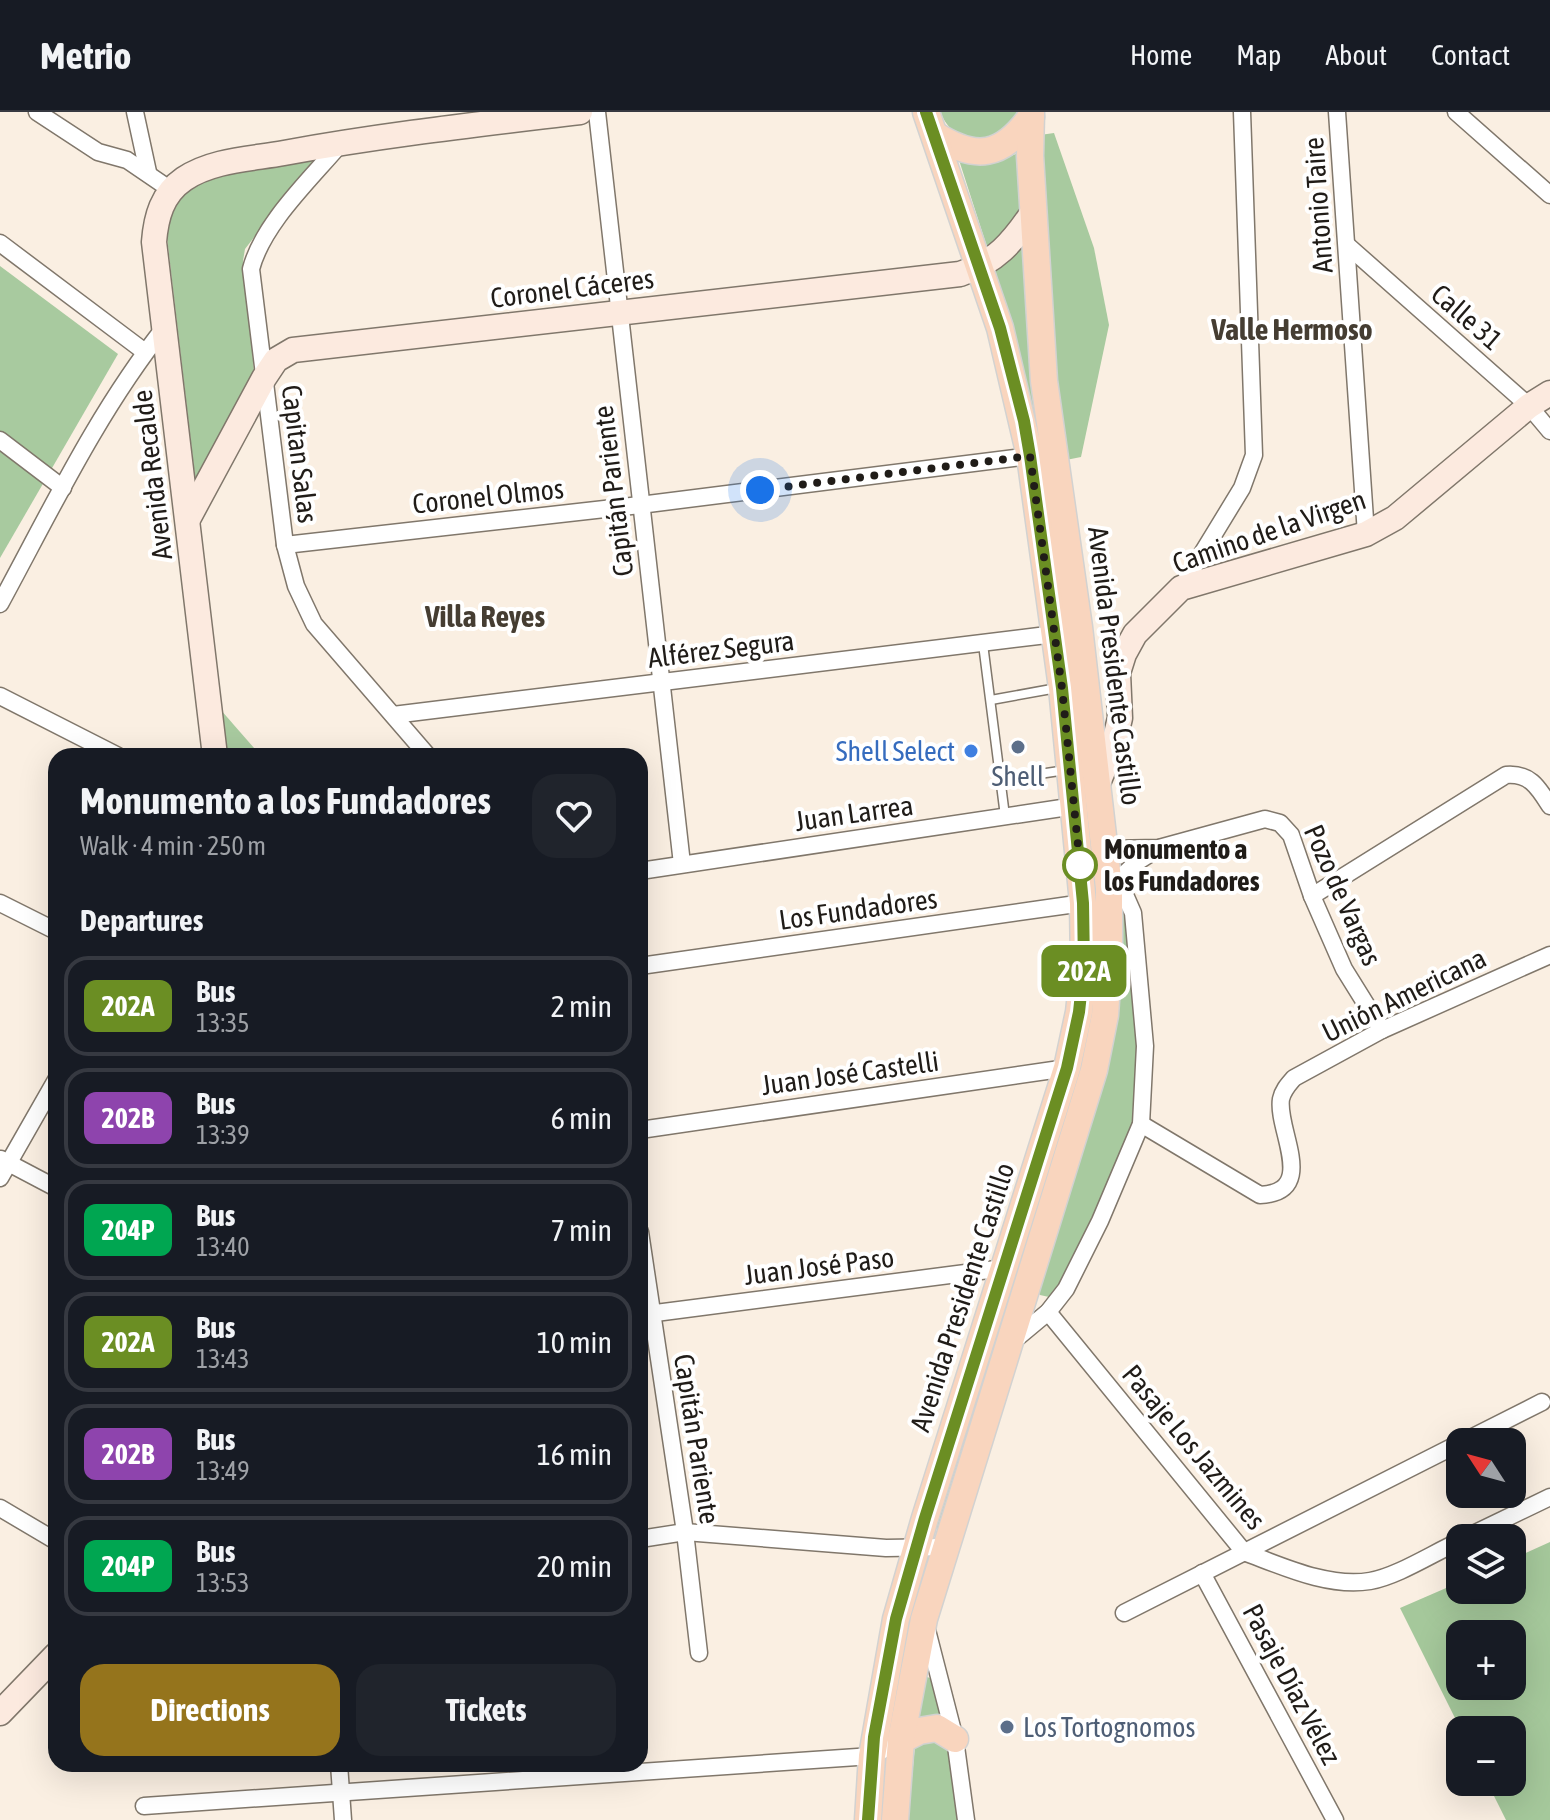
<!DOCTYPE html>
<meta charset="utf-8">
<style>
body{margin:0;font-family:"Asap Condensed",sans-serif;background:#20242c;color:#f1f3f6;height:100vh;display:flex;flex-direction:column;font-size:30px;white-space:nowrap}
*{box-sizing:border-box;margin:0}
p{font-size:26px;color:#9ea1a6}
.icon{flex:none;width:44px;height:44px;fill:none;stroke:currentColor;stroke-width:2;stroke-linecap:round;stroke-linejoin:round}
.map{position:relative;flex:1;overflow:hidden}
.drawer{position:absolute;left:48px;top:636px;width:600px;height:1024px;display:flex;flex-direction:column;background:#171b24;border-radius:24px;box-shadow:0 8px 32px #0002}
.drawer>*{flex:none}
.badge{padding:0 16px;border-radius:12px;font-size:28px;line-height:52px}
.needle{width:52px;rotate:306deg}
.controls{position:absolute;left:1446px;top:1316px;display:grid;gap:16px}
.controls a{display:grid;place-items:center;width:80px;height:80px;border-radius:16px;background:#171b24;box-shadow:0 8px 32px #0002;font-size:40px}
.you{position:absolute;width:40px;height:40px;margin:-20px;border:6px solid #fff;border-radius:50%;background:#1a73e8;box-shadow:0 0 0 12px #1a73e833}
.map>.badge{position:absolute;translate:-50% -50%;box-shadow:0 0 0 4px #fff}
h2{padding:0 32px;font-size:30px;line-height:72px}
.round{display:grid;place-items:center;flex:none;width:84px;height:84px;border-radius:24px;background:#20242c}
.head{display:flex;align-items:center;justify-content:space-between;height:136px;padding:0 32px}
h1{font-size:38px;font-weight:700;line-height:60px}
.primary-button{display:flex;gap:16px;margin-top:auto;padding:16px 32px}
.primary-button a{flex:1;height:92px;border-radius:24px;background:#95741c;color:#fff;font-size:32px;font-weight:700;line-height:92px;text-align:center}
.primary-button a+a{background:#20242c;color:#f1f3f6}
ul{padding:0;list-style:none}
li{display:flex;align-items:center;gap:24px;height:100px;margin:0 16px 12px;padding:0 16px;border:4px solid #363941;border-radius:24px}
li div{flex:1}
li b{display:block;font-size:30px}
li em{font-style:normal}
li .badge{min-width:88px;font-weight:700;text-align:center}
header{display:flex;align-items:center;gap:48px;box-sizing:border-box;height:112px;padding:0 40px;background:#171b24;border-bottom:2px solid #363941}
header strong{font-size:38px}
nav{display:flex;gap:44px;margin-inline-start:auto;font-size:28px}
.map>svg:first-child{display:block}
.green{fill:#a8ca9f}
.forest{fill:#a5c89b;fill-rule:evenodd}
.lines{fill:none;stroke-linecap:round;stroke-linejoin:round}
.lane-casing{stroke:#80776b;stroke-width:11}
.street-casing{stroke:#80776b;stroke-width:19}
.secondary-casing{stroke:#80776b;stroke-width:27}
.primary-casing{stroke:#d2d2d1;stroke-width:29}
.lane{stroke:#fff;stroke-width:8}
.street{stroke:#fff;stroke-width:16}
.secondary{stroke:#fceadf;stroke-width:24}
.primary{stroke:#f9d5be;stroke-width:26}
.line-casing{stroke:#fff;stroke-width:18}
.line{stroke:#6b8e23;stroke-width:12}
.walk{stroke:#201c18;stroke-width:8;stroke-dasharray:0 14.4}
.service-dot{fill:#5c6f8a;stroke:#fff;stroke-width:3}
.shop-dot{fill:#3f7fe0;stroke:#fff;stroke-width:3}
.stop-dot{fill:#fff;stroke:#6b8e23;stroke-width:4}
.labels{text-anchor:middle;dominant-baseline:central;stroke-width:8;stroke-linejoin:round;paint-order:stroke}
.street-label{font-size:28px;fill:#201c18;stroke:#fff}
.shop-label{font-size:28px;fill:#366cbe;stroke:#fff;text-anchor:end}
.service-label{font-size:28px;fill:#4e5e75;stroke:#fff}
.stop-label{font-size:28px;font-weight:bold;fill:#201c18;stroke:#fff;text-anchor:start}
.neighbourhood-label{font-size:30px;font-weight:bold;fill:#453d32;stroke:#fff}
</style>
<header>
<strong>Metrio</strong>
<nav><a>Home</a><a>Map</a><a>About</a><a>Contact</a></nav>
</header>
<div class="map">
<svg width="1550" height="1708" viewBox="0 0 1550 1708">
<rect width="100%" height="100%" fill="#faefe2"/>
<!-- green -->
<g class="green">
<path d="M940 0H1020L1006 19 979 31C959 24 949 20 940 0Z"/>
<polygon points="1054,21 1094,136 1109,213 1081,345 1066,348 1056,270 1040,23"/>
<path d="M1020 40C1021 63 1026 95 1011 115 1004 123 995 131 988 138L959 48C982 54 998 50 1020 40Z"/>
<path d="M318 42 245 137 243 149 255 268 200 366 195 365 166 117C170 101 177 86 191 76 212 61 289 49 318 42Z"/>
<polygon points="1022,134 1040,307 1099,765 1097,881 1077,978 938,1417 934,1417 1096,842 1094,766 1074,594 1034,307 995,157"/>
<polygon points="0,154 118,242 0,446"/>
<polygon points="220,597 261,644 226,644"/>
<path d="M1126 795C1132 850 1138 905 1136 960 1135 980 1135 1002 1129 1021 1113 1075 1084 1127 1058 1177L1049 1185 1040 1183 1036 1179 1113 930 1122 858 1123 799Z"/>
<polygon points="924,1563 933,1568 943,1607 918,1607"/>
<polygon points="933,1625 948,1637 958,1708 908,1708 915,1634"/>
</g>
<!-- forest -->
<path class="forest" d="M1550 1430V1708H1506L1487 1670H1512V1618H1461L1400 1496 1460 1470V1478H1512V1447ZM1460 1522H1512V1574H1460Z"/>
<g class="lines">
<defs>
<g id="lane">
<polyline points="983,532 1005,704"/>
<polyline points="991,588 1057,576"/>
<polyline points="1000,668 1066,658"/>
</g>
<g id="street">
<polyline points="37,0 98,40 127,48 171,78"/>
<polyline points="135,0 148,60"/>
<polyline points="597,0 682,752"/>
<polyline points="1337,0 1366,422"/>
<polyline points="1456,0 1550,83"/>
<path d="M342 30C311 67 263 111 251 157L285 433 296 474 314 512 428 644"/>
<polyline points="0,131 145,240"/>
<polyline points="1347,133 1529,294 1550,319"/>
<polyline points="0,328 63,376"/>
<polyline points="285,433 640,393 1030,344"/>
<polyline points="1181,476 1242,376 1254,343 1242,0"/>
<path d="M0 492C51 398 98 299 165 215"/>
<polyline points="0,584 118,644"/>
<polyline points="393,603 1055,522"/>
<polyline points="1105,737 1159,736 1265,707 1280,711 1291,723 1312,784 1344,857 1382,918"/>
<polyline points="640,759 1075,694"/>
<path d="M1312 784 1506 663C1530 661 1538 675 1550 694"/>
<polyline points="0,791 56,819"/>
<polyline points="640,854 1083,791"/>
<path d="M1141 1012 1260 1083C1319 1080 1276 1018 1281 987 1283 978 1288 973 1294 966L1382 918 1550 843"/>
<polyline points="640,1018 1067,956"/>
<polyline points="1,1047 56,1076"/>
<polyline points="0,1066 56,968"/>
<polyline points="640,1120 685,1420 699,1541"/>
<path d="M1048 1200 1244 1440C1282 1454 1328 1476 1370 1469 1398 1464 1433 1441 1460 1429"/>
<polyline points="640,1203 1004,1156"/>
<polyline points="1012,1230 1048,1200 1066,1177 1100,1109 1141,1012 1145,934 1133,801 1126,785 1109,776 1137,750 1159,736"/>
<polyline points="1463,1330 1542,1290"/>
<polyline points="0,1396 56,1429"/>
<polyline points="1465,1426 1550,1385"/>
<polyline points="640,1427 685,1420 886,1436 944,1435"/>
<polyline points="1202,1461 1335,1708"/>
<polyline points="1124,1501 1460,1331"/>
<polyline points="927,1518 955,1627 966,1708"/>
<polyline points="339,1652 343,1708"/>
<polyline points="144,1694 872,1644 901,1628"/>
</g>
<g id="secondary">
<path d="M188 407 264 266 276 248 293 238 960 162C996 150 1012 131 1033 100"/>
<path d="M215 644 154 130C156 105 162 82 184 67 212 48 251 47 284 41 382 23 481 12 580 0"/>
<polyline points="1098,671 1113,635 1120,606 1118,561 1124,542 1135,522 1181,476 1366,422 1395,406 1529,294 1550,281"/>
<polyline points="0,1601 56,1543"/>
</g>
<g id="primary">
<path d="M935 23C976 49 1002 45 1031 5"/>
<polyline points="901,1628 919,1619 937,1616 955,1627"/>
<polyline points="868,1708 872,1644 896,1507 925,1406 1067,956 1079,900 1084,854 1083,791 1062,576 1030,344 1000,216 926,0"/>
<polyline points="895,1708 901,1628 924,1507 1094,958 1105,903 1109,845 1109,776 1079,515 1044,269 1030,44 1031,0"/>
</g>
</defs>
<!-- lane casing -->
<use href="#lane" class="lane-casing"/>
<!-- street casing -->
<use href="#street" class="street-casing"/>
<!-- secondary casing -->
<use href="#secondary" class="secondary-casing"/>
<!-- primary casing -->
<use href="#primary" class="primary-casing"/>
<!-- lane -->
<use href="#lane" class="lane"/>
<!-- street -->
<use href="#street" class="street"/>
<!-- secondary -->
<use href="#secondary" class="secondary"/>
<!-- primary -->
<use href="#primary" class="primary"/>
</g>
<g class="lines">
<defs>
<polyline id="line" points="868,1708 874,1625 896,1507 925,1406 1067,956 1079,900 1084,854 1083,791 1062,576 1030,344 1024,309 1000,216 926,0"/>
</defs>
<!-- line casing -->
<use href="#line" class="line-casing"/>
<!-- line -->
<use href="#line" class="line"/>
<!-- walk -->
<polyline class="walk" points="760,378 1030,344 1062,576 1080,753"/>
</g>
<!-- markers -->
<g class="service-dot">
<circle cx="1018" cy="635" r="8"/>
<circle cx="1007" cy="1615" r="8"/>
</g>
<circle class="shop-dot" cx="971" cy="639" r="8"/>
<circle class="stop-dot" cx="1080" cy="753" r="16"/>
<g class="labels">
<!-- street labels -->
<g class="street-label">
<text transform="translate(1318 93) rotate(-94)">Antonio Taire</text>
<text transform="translate(572 176) rotate(-7)">Coronel Cáceres</text>
<text transform="translate(1467 205) rotate(41)">Calle 31</text>
<text transform="translate(300 342) rotate(83)">Capitan Salas</text>
<text transform="translate(152 363) rotate(-97)">Avenida Recalde</text>
<text transform="translate(613 379) rotate(-97)">Capitán Pariente</text>
<text transform="translate(488 384) rotate(-6)">Coronel Olmos</text>
<text transform="translate(1269 419) rotate(-19)">Camino de la Virgen</text>
<text transform="translate(721 537) rotate(-7)">Alférez Segura</text>
<text transform="translate(1115 554) rotate(83)">Avenida Presidente Castillo</text>
<text transform="translate(854 701) rotate(-8)">Juan Larrea</text>
<text transform="translate(1343 783) rotate(66)">Pozo de Vargas</text>
<text transform="translate(858 797) rotate(-8)">Los Fundadores</text>
<text transform="translate(1404 883) rotate(-26)">Unión Americana</text>
<text transform="translate(850 961) rotate(-8)">Juan José Castelli</text>
<text transform="translate(819 1154) rotate(-7)">Juan José Paso</text>
<text transform="translate(962 1185) rotate(-72)">Avenida Presidente Castillo</text>
<text transform="translate(697 1327) rotate(81)">Capitán Pariente</text>
<text transform="translate(1194 1335) rotate(50)">Pasaje Los Jazmines</text>
<text transform="translate(1292 1572) rotate(62)">Pasaje Díaz Vélez</text>
</g>
<!-- shop labels -->
<g class="shop-label">
<text x="955" y="639">Shell Select</text>
</g>
<!-- service labels -->
<g class="service-label">
<text x="1018" y="664">Shell</text>
<text x="1023" y="1615" text-anchor="start">Los Tortognomos</text>
</g>
<!-- stop labels -->
<g class="stop-label">
<text x="1104" y="737">Monumento a<tspan x="1104" dy="32">los Fundadores</tspan></text>
</g>
<!-- neighbourhood labels -->
<g class="neighbourhood-label">
<text x="1292" y="217">Valle Hermoso</text>
<text x="485" y="504">Villa Reyes</text>
</g>
</g>
</svg>
<div class="controls">
<a><svg class="needle" viewBox="-14 -14 28 28"><path d="M0-13l5 13h-10z" fill="#e53935"/><path d="M0 13l5-13h-10z" fill="#9ea1a6"/></svg></a>
<a><svg class="icon" aria-label="layers" viewBox="0 0 24 24"><path d="M12 4l9 5-9 5-9-5zM3 14l9 5 9-5"/></svg></a>
<a>+</a>
<a>−</a>
</div>
<div class="you" style="left:760px;top:378px"></div>
<b class="badge" style="left:1084px;top:859px;background:#6b8e23;color:#fff">202A</b>
<section class="drawer">
<div class="head"><div><h1>Monumento a los Fundadores</h1><p>Walk · 4 min · 250 m</p></div><a class="round"><svg class="icon" aria-label="heart" viewBox="0 0 24 24"><path d="M12 20l-8-8c-3-5 5-10 8-4 3-6 11-1 8 4z"/></svg></a></div>
<h2>Departures</h2>
<ul>
<li><span class="badge" style="background:#6b8e23;color:#fff">202A</span><div><b>Bus</b><p>13:35</p></div><em>2 min</em></li>
<li><span class="badge" style="background:#8e44ad;color:#fff">202B</span><div><b>Bus</b><p>13:39</p></div><em>6 min</em></li>
<li><span class="badge" style="background:#00a651;color:#fff">204P</span><div><b>Bus</b><p>13:40</p></div><em>7 min</em></li>
<li><span class="badge" style="background:#6b8e23;color:#fff">202A</span><div><b>Bus</b><p>13:43</p></div><em>10 min</em></li>
<li><span class="badge" style="background:#8e44ad;color:#fff">202B</span><div><b>Bus</b><p>13:49</p></div><em>16 min</em></li>
<li><span class="badge" style="background:#00a651;color:#fff">204P</span><div><b>Bus</b><p>13:53</p></div><em>20 min</em></li>
</ul>
<div class="primary-button"><a>Directions</a><a>Tickets</a></div>
</section>
</div>
